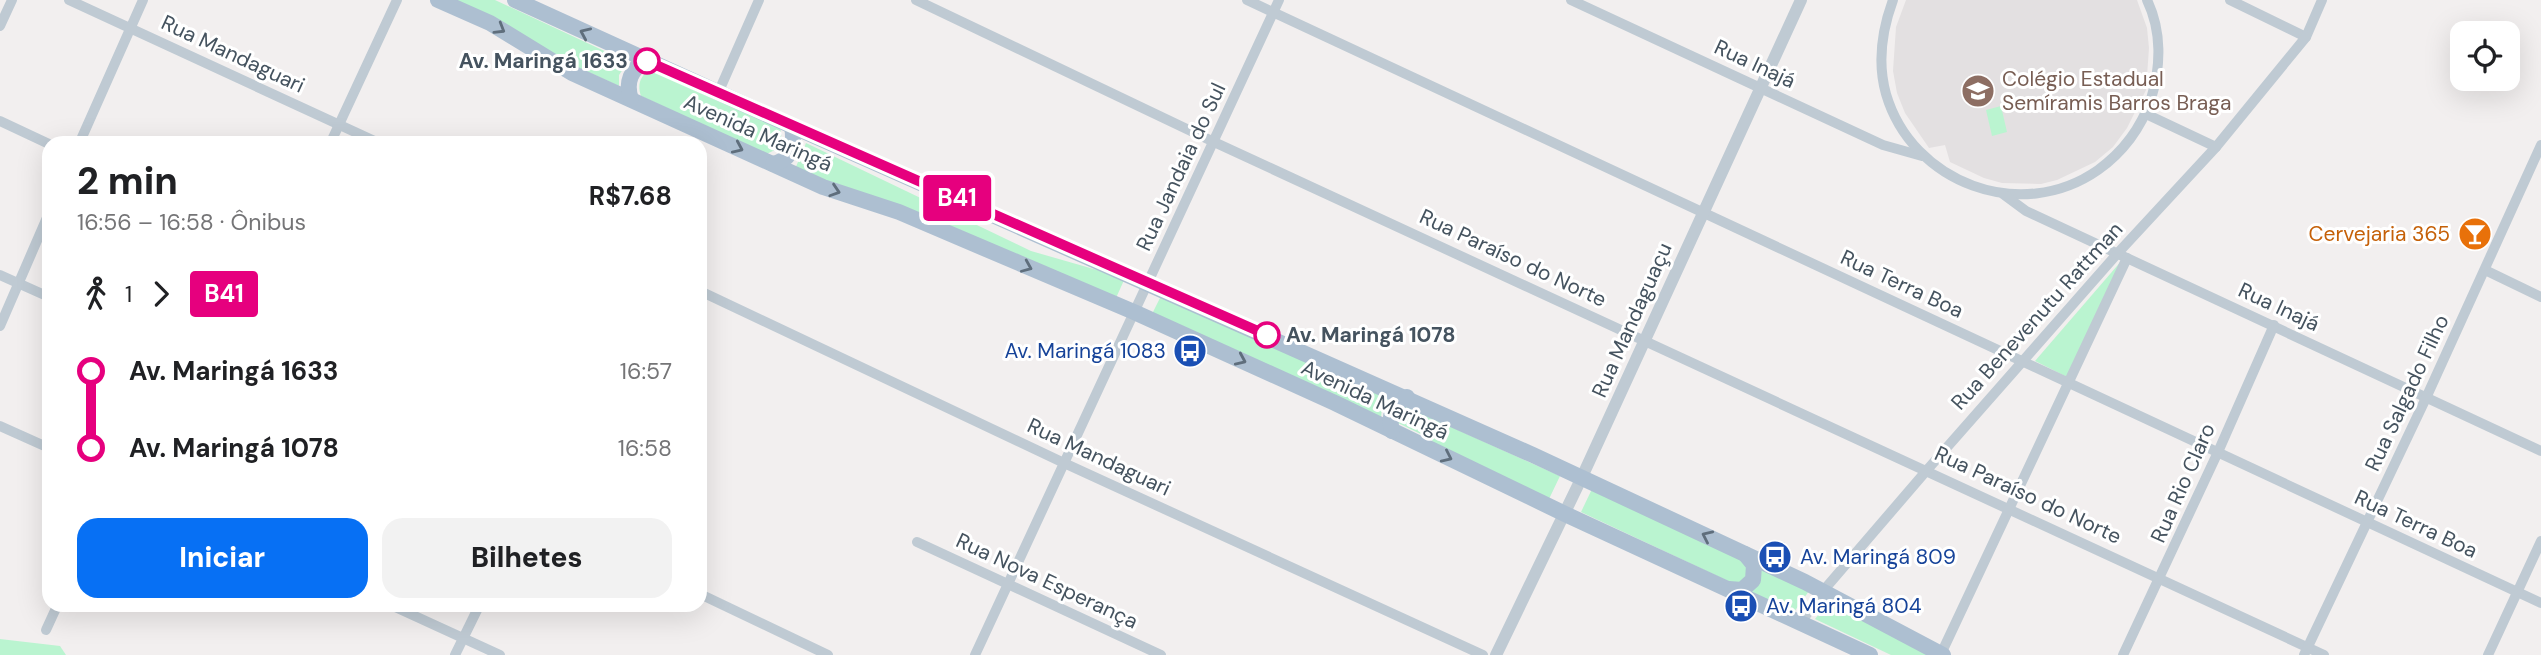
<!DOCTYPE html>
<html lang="pt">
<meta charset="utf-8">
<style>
body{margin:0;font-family:"DM Sans",sans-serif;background:#f2f2f2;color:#202124;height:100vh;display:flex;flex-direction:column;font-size:26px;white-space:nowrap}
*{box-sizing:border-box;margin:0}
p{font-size:23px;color:#757577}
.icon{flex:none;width:38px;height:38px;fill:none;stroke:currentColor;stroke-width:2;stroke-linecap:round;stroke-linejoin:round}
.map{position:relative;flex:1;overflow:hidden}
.details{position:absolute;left:42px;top:136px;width:665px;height:476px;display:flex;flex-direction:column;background:#fff;border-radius:21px;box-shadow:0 7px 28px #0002}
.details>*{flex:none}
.badge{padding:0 14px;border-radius:5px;font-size:24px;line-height:46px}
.buttons{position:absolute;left:2450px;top:21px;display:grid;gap:14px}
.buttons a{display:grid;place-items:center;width:70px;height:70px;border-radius:14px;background:#fff;box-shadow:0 7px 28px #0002;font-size:35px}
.map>.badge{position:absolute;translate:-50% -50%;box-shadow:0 0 0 4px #fff}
.legs{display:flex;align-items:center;gap:10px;height:77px;padding:0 35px;font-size:23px}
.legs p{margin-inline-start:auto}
.headline{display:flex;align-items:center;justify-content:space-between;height:119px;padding:0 35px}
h1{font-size:38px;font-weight:800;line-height:52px}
.button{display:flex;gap:14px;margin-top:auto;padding:14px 35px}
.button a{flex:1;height:80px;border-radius:21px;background:#0770f4;color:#fff;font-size:28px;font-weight:800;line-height:80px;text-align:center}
.button a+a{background:#f2f2f2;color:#202124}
ul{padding:0 35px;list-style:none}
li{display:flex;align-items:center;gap:24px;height:77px;font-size:26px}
li i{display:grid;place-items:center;width:10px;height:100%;margin:0 9px;background:currentColor}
li i::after{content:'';width:18px;height:18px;margin:-9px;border:5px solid;border-radius:50%;background:#fff}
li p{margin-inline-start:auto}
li:first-child i{background:linear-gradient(#0000 50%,currentColor 0)}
li:last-child i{background:linear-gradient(currentColor 50%,#0000 0)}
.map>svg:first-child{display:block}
.education{fill:#e3e0e1}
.green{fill:#baf4d0}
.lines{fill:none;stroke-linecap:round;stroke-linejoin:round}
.minor{stroke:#bfcad3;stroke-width:10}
.tertiary{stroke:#bfcad3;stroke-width:12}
.primary{stroke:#adbfd1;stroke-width:16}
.oneway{stroke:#5f6e7c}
.line-1-casing{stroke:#fff;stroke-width:16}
.line-1{stroke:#e6007e;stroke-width:10}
.stop-1-dot{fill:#fff;stroke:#e6007e;stroke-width:3.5}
.labels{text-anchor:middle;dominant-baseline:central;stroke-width:6;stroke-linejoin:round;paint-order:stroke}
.street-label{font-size:21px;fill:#45535f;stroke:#fff}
.stop-label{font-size:21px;font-weight:bold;fill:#45535f;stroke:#fff;text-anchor:end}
.education-label{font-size:21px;fill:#785e54;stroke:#fff;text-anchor:start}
.food-label{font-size:21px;fill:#c56008;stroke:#fff;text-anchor:end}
.transit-label{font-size:21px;fill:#164399;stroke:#fff;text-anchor:start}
</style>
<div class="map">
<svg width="2541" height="655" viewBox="0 0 2541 655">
<rect width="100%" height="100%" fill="#f2efef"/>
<!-- education -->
<polygon class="education" points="1906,0 2137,0 2147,28 2149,48 2146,90 2127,128 2113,147 2095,162 2057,180 2041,184 2002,183 1984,178 1950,162 1945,145 1929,148 1905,113 1897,93 1893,71 1896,27"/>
<!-- green -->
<g class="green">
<polygon points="455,0 495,0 628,62 619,75 619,86 575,66"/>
<path d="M651 69 780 128C784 141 778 151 765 154L641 96C637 85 640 75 651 69Z"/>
<polygon points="2001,106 2007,132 1992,136 1986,110"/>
<polygon points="806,143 1031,251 1125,278 1116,298 795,169"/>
<polygon points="2123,259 2069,378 2035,361"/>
<polygon points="1161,296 1388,399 1382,407 1381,418 1152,314"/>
<polygon points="1407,407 1560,476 1549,499 1437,446 1431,439 1398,423 1400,408"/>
<polygon points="1592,489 1809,591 1794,612 1581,512"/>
<polygon points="1829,602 1929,655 1891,655 1815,619"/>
<polygon points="0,639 60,646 66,655 0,655"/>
</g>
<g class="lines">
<!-- minor -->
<g class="minor">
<polyline points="69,0 381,144"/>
<polyline points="916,0 1214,142 2324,655"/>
<polyline points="1247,0 2541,603"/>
<polyline points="1571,0 1883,145 1922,156"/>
<path d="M1893 0C1882 30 1877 62 1886 94 1912 183 2021 224 2098 170 2123 152 2141 128 2151 99 2161 67 2162 31 2147 0"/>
<polyline points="2230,0 2306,37"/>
<polyline points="0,26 12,0"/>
<polyline points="719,91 759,0"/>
<polyline points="2146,114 2216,147"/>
<polyline points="0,121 49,144"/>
<polyline points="79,144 143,0"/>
<polyline points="330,144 397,0"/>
<polyline points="2003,194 2026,211 2541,451"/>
<polyline points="2485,270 2541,297"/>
<polyline points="0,275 49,297"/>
<polyline points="700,291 1064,463 1483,655"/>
<polyline points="0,326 49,213"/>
<polyline points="0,426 49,448"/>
<polyline points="917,542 1161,655"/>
<polyline points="700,594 828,655"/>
<polyline points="393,606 500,655"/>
<polyline points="1800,624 1823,591 1927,470 2117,254 2216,147 2306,37 2322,0"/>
<polyline points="46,630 57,606"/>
<polyline points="1941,654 2127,258"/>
<polyline points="455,655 479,606"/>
<polyline points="975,655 1279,0"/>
<polyline points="2123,655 2218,452 2274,325"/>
<polyline points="2304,655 2426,398 2541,145"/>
<polyline points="2488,655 2541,541"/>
</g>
<!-- tertiary -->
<polyline class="tertiary" points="1496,655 1582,477 1801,0"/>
<!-- primary -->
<g class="primary">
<polyline points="438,0 490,23 572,73 823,187 899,212 1134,312 1335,403 1565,514 1870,655"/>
<polyline points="515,0 792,126 1533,455 1805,582 1943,655"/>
<path d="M631 99C625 83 631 68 647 60"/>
<path d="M773 164C793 159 795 144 792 126"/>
<path d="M1392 431C1388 416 1393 404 1407 397"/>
<polyline points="1729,589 1742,590 1753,580 1754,565 1745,554"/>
</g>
</g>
<!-- one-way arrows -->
<defs><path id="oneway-chevron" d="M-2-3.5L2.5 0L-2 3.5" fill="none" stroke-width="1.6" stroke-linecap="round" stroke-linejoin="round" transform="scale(1.75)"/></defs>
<g class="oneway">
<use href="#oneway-chevron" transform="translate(500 29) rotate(31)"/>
<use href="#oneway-chevron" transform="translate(585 33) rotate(-156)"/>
<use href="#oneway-chevron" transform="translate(738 148) rotate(24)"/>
<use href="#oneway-chevron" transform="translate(835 191) rotate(18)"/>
<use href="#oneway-chevron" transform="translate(1027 267) rotate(23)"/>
<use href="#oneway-chevron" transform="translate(1241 360) rotate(24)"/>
<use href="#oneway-chevron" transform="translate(1447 457) rotate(25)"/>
<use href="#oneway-chevron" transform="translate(1707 536) rotate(-155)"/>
</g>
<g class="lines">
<defs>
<polyline id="line-1" points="647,61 1267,335"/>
</defs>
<!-- line-1 casing -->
<use href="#line-1" class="line-1-casing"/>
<!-- line-1 -->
<use href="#line-1" class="line-1"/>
</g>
<!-- icons -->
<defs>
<symbol id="school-disc" viewBox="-11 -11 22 22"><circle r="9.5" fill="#8d6e63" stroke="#fff"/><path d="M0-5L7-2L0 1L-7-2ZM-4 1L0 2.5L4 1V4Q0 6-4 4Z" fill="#fff"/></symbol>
<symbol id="bar-disc" viewBox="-11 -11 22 22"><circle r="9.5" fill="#e8710a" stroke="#fff"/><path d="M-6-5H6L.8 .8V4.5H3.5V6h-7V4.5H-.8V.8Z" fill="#fff"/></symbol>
<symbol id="bus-disc" viewBox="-11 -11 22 22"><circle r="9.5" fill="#1a4fb4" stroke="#fff"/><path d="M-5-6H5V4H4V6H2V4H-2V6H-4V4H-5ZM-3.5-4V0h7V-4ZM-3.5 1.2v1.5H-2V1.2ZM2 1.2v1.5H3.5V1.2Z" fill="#fff"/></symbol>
</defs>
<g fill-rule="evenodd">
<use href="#school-disc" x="1959" y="72" width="38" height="38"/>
<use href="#bar-disc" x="2456" y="215" width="38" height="38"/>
<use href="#bus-disc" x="1171" y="332" width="38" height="38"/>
<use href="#bus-disc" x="1756" y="538" width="38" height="38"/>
<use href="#bus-disc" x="1722" y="587" width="38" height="38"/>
</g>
<!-- markers -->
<g class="stop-1-dot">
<circle cx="647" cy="61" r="12"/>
<circle cx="1267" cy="335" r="12"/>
</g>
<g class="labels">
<!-- street labels -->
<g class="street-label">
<text transform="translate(233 54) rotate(25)">Rua Mandaguari</text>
<text transform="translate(1755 64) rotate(25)">Rua Inajá</text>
<text transform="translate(758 133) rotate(24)">Avenida Maringá</text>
<text transform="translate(1181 167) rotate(-65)">Rua Jandaia do Sul</text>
<text transform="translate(1513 258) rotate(25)">Rua Paraíso do Norte</text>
<text transform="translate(1902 284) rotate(25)">Rua Terra Boa</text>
<text transform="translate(2279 307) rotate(25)">Rua Inajá</text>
<text transform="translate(2037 316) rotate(-48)">Rua Benevenutu Rattman</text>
<text transform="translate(1632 320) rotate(-66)">Rua Mandaguaçu</text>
<text transform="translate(2407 393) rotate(-65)">Rua Salgado Filho</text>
<text transform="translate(1375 400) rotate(25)">Avenida Maringá</text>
<text transform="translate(1099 457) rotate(25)">Rua Mandaguari</text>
<text transform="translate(2183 483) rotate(-66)">Rua Rio Claro</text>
<text transform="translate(2028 495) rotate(25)">Rua Paraíso do Norte</text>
<text transform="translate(2416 524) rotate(25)">Rua Terra Boa</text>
<text transform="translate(1047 581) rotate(25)">Rua Nova Esperança</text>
</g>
<!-- stop labels -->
<g class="stop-label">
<text x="628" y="61">Av. Maringá 1633</text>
<text x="1286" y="335" text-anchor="start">Av. Maringá 1078</text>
</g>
<!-- education labels -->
<g class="education-label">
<text x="2002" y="79">Colégio Estadual<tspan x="2002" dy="24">Semíramis Barros Braga</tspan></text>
</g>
<!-- food labels -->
<g class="food-label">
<text x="2450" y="234">Cervejaria 365</text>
</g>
<!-- transit labels -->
<g class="transit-label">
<text x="1166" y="351" text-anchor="end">Av. Maringá 1083</text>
<text x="1800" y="557">Av. Maringá 809</text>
<text x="1766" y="606">Av. Maringá 804</text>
</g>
</g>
</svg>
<div class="buttons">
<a><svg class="icon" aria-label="locate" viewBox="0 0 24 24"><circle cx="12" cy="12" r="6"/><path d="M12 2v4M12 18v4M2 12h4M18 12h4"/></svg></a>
</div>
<b class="badge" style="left:957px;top:198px;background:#e6007e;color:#fff">B41</b>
<section class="details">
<div class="headline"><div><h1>2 min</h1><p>16:56 – 16:58 · Ônibus</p></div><b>R$7.68</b></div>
<div class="legs"><svg class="icon" aria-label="walk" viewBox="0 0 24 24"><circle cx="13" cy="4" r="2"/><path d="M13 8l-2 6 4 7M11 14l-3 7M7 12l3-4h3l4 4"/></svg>1<svg class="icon" aria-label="forward" viewBox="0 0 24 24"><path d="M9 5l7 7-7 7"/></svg><b class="badge" style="background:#e6007e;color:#fff">B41</b></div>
<ul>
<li><i style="color:#e6007e"></i><b>Av. Maringá 1633</b><p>16:57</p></li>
<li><i style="color:#e6007e"></i><b>Av. Maringá 1078</b><p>16:58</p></li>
</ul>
<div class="button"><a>Iniciar</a><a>Bilhetes</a></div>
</section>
</div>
